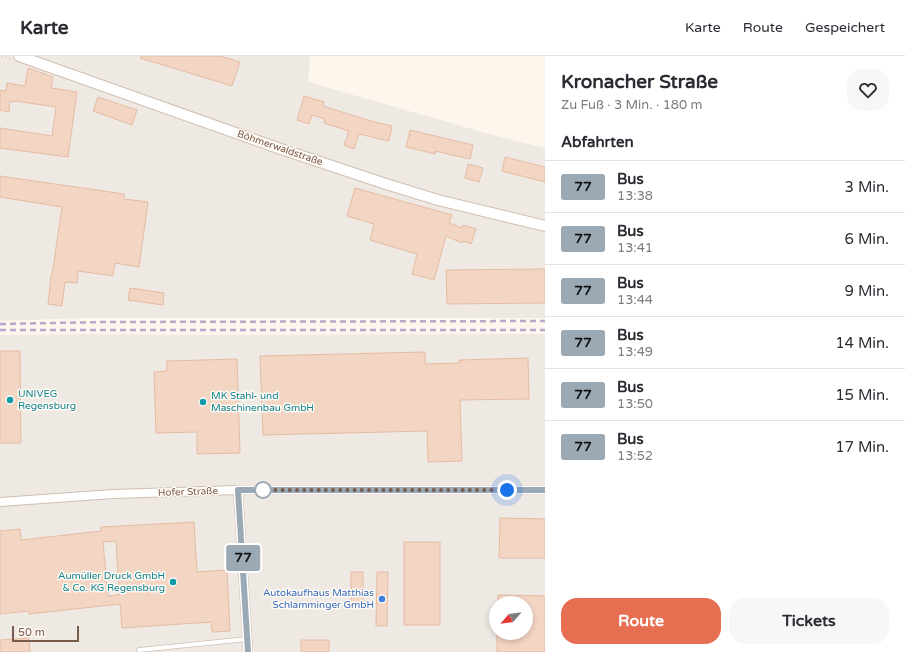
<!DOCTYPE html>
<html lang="de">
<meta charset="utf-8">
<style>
body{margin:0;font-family:"Varela Round",sans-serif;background:#f7f7f7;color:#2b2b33;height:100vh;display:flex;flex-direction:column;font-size:15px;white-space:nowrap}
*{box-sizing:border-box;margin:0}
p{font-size:13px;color:#7c7c81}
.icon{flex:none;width:22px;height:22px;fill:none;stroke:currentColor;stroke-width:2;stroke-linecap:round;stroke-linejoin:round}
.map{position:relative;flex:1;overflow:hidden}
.details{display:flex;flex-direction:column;background:#fff;width:360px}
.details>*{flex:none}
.badge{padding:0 8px;border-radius:3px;font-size:14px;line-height:26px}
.needle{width:26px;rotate:242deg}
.tools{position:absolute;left:489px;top:540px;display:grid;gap:8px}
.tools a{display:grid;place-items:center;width:44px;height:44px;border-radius:50%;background:#fff;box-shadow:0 2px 6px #0003;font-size:20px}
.scale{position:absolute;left:12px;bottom:10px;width:67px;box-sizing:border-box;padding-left:4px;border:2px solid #7a5c4d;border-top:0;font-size:11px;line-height:14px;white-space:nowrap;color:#7a5c4d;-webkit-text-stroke:3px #fffaf3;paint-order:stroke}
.you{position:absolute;width:20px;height:20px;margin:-10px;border:3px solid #fff;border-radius:50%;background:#1a73e8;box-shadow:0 0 0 6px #1a73e833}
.map>.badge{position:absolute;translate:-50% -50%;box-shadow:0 0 0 2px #fff}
h2{padding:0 16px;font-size:15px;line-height:36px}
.round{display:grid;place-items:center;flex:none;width:42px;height:42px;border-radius:16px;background:#f7f7f7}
.head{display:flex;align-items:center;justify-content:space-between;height:68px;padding:0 16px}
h1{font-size:19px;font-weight:700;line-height:30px}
.primary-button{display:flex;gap:8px;margin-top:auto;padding:8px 16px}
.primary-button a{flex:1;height:46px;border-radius:16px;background:#e76f51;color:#fff;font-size:16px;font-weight:700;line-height:46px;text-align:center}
.primary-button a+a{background:#f7f7f7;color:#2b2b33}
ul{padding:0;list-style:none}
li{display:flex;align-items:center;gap:12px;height:52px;padding:0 16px;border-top:1px solid #e1e1e2}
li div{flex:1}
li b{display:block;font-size:15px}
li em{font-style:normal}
li .badge{min-width:44px;font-weight:700;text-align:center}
header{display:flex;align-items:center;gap:24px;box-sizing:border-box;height:56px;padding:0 20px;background:#fff;border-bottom:1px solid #e1e1e2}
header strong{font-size:19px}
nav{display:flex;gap:22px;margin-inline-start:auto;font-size:14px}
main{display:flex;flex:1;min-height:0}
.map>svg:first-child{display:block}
.industrial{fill:#efe9e4;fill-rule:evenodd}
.building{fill:#f3d5c3;stroke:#e6bba3;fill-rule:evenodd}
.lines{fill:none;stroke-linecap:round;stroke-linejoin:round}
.service-casing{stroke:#d1beb0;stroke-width:5.5}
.minor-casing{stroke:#d1beb0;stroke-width:10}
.tertiary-casing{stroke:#d1beb0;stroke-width:12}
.path{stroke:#d9b8a5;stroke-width:1.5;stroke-dasharray:1 3;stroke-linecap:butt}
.service{stroke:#fff;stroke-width:4}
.minor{stroke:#fff;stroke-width:8}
.tertiary{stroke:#fff;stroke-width:10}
.rail{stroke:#b9a8c9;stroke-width:2.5;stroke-dasharray:6 4;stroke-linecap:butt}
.line-casing{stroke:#fff;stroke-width:9}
.line{stroke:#9ba9b4;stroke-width:6}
.walk{stroke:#7a5c4d;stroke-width:4;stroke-dasharray:0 7.2}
.culture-dot{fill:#0f9aa8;stroke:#fffaf3;stroke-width:1.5}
.stop-dot{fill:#fff;stroke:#9ba9b4;stroke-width:2}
.shop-dot{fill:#3f7fe0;stroke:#fffaf3;stroke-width:1.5}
.labels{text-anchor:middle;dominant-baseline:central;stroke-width:3;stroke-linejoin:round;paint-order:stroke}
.street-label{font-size:10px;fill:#7a5c4d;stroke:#fffaf3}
.culture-label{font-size:10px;fill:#0d838f;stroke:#fffaf3;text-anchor:start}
.shop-label{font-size:10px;fill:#366cbe;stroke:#fffaf3;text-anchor:end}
</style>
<header>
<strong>Karte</strong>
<nav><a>Karte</a><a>Route</a><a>Gespeichert</a></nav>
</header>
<main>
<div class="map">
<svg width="545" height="596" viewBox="0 0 545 596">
<rect width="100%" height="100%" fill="#fdf6ec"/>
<!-- industrial -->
<g class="industrial">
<polygon points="0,0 310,0 308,26 496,80 545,92 545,262 82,262 0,265"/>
<path d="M83 278 212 279 545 278V596H0V279ZM496 547H526V577H496Z"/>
</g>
<!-- building -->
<g class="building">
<polygon points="141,0 221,0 240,6 232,30 140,2"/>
<polygon points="28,12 53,21 51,32 77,36 68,101 0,92 0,72 52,80 56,51 15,45 15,46 10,45 9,56 0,54 0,34 6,35 7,27 25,30"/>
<polygon points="304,40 324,46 323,50 371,65 392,70 389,85 359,78 354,93 344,89 349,75 324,67 325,63 312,59 309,68 297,64"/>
<polygon points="98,41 137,54 132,69 93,55"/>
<polygon points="410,74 473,89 470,103 435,95 435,98 406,91"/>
<polygon points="505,101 545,111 545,126 502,115"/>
<polygon points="468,108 483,112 479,126 465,122"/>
<polygon points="0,120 124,138 124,143 148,146 139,211 115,207 113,220 78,215 77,227 65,226 62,250 48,248 51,219 52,219 62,151 0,141"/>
<polygon points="355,132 452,159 449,167 462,172 463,169 476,173 471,188 463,185 462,187 446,180 434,224 412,218 417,198 370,184 374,168 347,160"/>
<polygon points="545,213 545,247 447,248 446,214"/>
<polygon points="130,232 164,237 163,249 128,244"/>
<polygon points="0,295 20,295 21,387 0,387"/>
<polygon points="425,296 425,308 460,307 459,304 528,302 529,343 460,344 462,405 428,406 427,375 263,379 260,300"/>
<polygon points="237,303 240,397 197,398 197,376 156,377 154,316 167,315 167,305"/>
<polygon points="500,462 545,463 545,502 499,502"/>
<path d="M194 466 197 516 227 514 230 575 212 576 211 566 122 572 120 548 29 558V555L0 558V475L20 473 21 484 101 475V471ZM116 485 119 539 108 540 103 486Z"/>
<rect x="404" y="486" width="36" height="83"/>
<rect x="351" y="516" width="12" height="32"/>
<polygon points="377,516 388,516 387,570 376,570"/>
<polygon points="498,539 545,540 545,596 497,596 497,577 526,577 526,547 498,547"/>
<polygon points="29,582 30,596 0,596 0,584"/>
<rect x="301" y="584" width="28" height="12"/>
</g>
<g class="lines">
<defs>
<polyline id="service" points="139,594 247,583"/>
<g id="minor">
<polyline points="238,434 248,596"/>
<polyline points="0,446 113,438 238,434 545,434"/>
</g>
<polyline id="tertiary" points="19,0 278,92 386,128 438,144 545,170"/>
</defs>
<!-- service casing -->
<use href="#service" class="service-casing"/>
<!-- minor casing -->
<use href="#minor" class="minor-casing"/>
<!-- tertiary casing -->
<use href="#tertiary" class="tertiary-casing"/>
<!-- path -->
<polyline class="path" points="2,0 10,3"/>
<!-- service -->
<use href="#service" class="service"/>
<!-- minor -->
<use href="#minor" class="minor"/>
<!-- tertiary -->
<use href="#tertiary" class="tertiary"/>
<!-- rail -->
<g class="rail">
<polyline points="0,268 106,266 545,265"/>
<polyline points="0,274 545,274"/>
</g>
</g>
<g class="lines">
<defs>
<polyline id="line" points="248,596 238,434 545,434"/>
</defs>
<!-- line casing -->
<use href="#line" class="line-casing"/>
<!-- line -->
<use href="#line" class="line"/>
<!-- walk -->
<polyline class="walk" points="263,434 262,434 507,434"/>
</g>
<!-- markers -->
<g class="culture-dot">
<circle cx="10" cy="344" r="4"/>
<circle cx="203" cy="346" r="4"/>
<circle cx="173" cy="526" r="4"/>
</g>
<circle class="stop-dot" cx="263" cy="434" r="8"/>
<circle class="shop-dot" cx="382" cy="543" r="4"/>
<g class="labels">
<!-- street labels -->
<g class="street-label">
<text transform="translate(280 92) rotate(19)">Böhmerwaldstraße</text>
<text transform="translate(188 436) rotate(-2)">Hofer Straße</text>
</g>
<!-- culture labels -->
<g class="culture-label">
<text x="18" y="338">UNIVEG<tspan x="18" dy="12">Regensburg</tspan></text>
<text x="211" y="340">MK Stahl- und<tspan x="211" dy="12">Maschinenbau GmbH</tspan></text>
<text x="165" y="520" text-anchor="end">Aumüller Druck GmbH<tspan x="165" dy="12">&amp; Co. KG Regensburg</tspan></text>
</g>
<!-- shop labels -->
<g class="shop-label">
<text x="374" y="537">Autokaufhaus Matthias<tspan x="374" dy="12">Schlamminger GmbH</tspan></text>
</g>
</g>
</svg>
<div class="tools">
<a><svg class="needle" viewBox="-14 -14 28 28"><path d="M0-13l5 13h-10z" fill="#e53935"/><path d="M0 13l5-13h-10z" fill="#7c7c81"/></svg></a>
</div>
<div class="scale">50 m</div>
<div class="you" style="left:507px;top:434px"></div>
<b class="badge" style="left:243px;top:502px;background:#9ba9b4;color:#111">77</b>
</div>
<section class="details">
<div class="head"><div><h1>Kronacher Straße</h1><p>Zu Fuß · 3 Min. · 180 m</p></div><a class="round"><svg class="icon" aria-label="heart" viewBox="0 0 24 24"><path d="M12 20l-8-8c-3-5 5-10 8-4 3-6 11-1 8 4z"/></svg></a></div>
<h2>Abfahrten</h2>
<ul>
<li><span class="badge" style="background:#9ba9b4;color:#111">77</span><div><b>Bus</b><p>13:38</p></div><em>3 Min.</em></li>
<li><span class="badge" style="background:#9ba9b4;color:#111">77</span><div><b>Bus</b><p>13:41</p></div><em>6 Min.</em></li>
<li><span class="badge" style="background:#9ba9b4;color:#111">77</span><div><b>Bus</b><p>13:44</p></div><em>9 Min.</em></li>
<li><span class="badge" style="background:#9ba9b4;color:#111">77</span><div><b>Bus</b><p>13:49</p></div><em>14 Min.</em></li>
<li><span class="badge" style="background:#9ba9b4;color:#111">77</span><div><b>Bus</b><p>13:50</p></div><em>15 Min.</em></li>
<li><span class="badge" style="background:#9ba9b4;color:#111">77</span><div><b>Bus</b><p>13:52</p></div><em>17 Min.</em></li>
</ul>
<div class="primary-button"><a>Route</a><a>Tickets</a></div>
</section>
</main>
